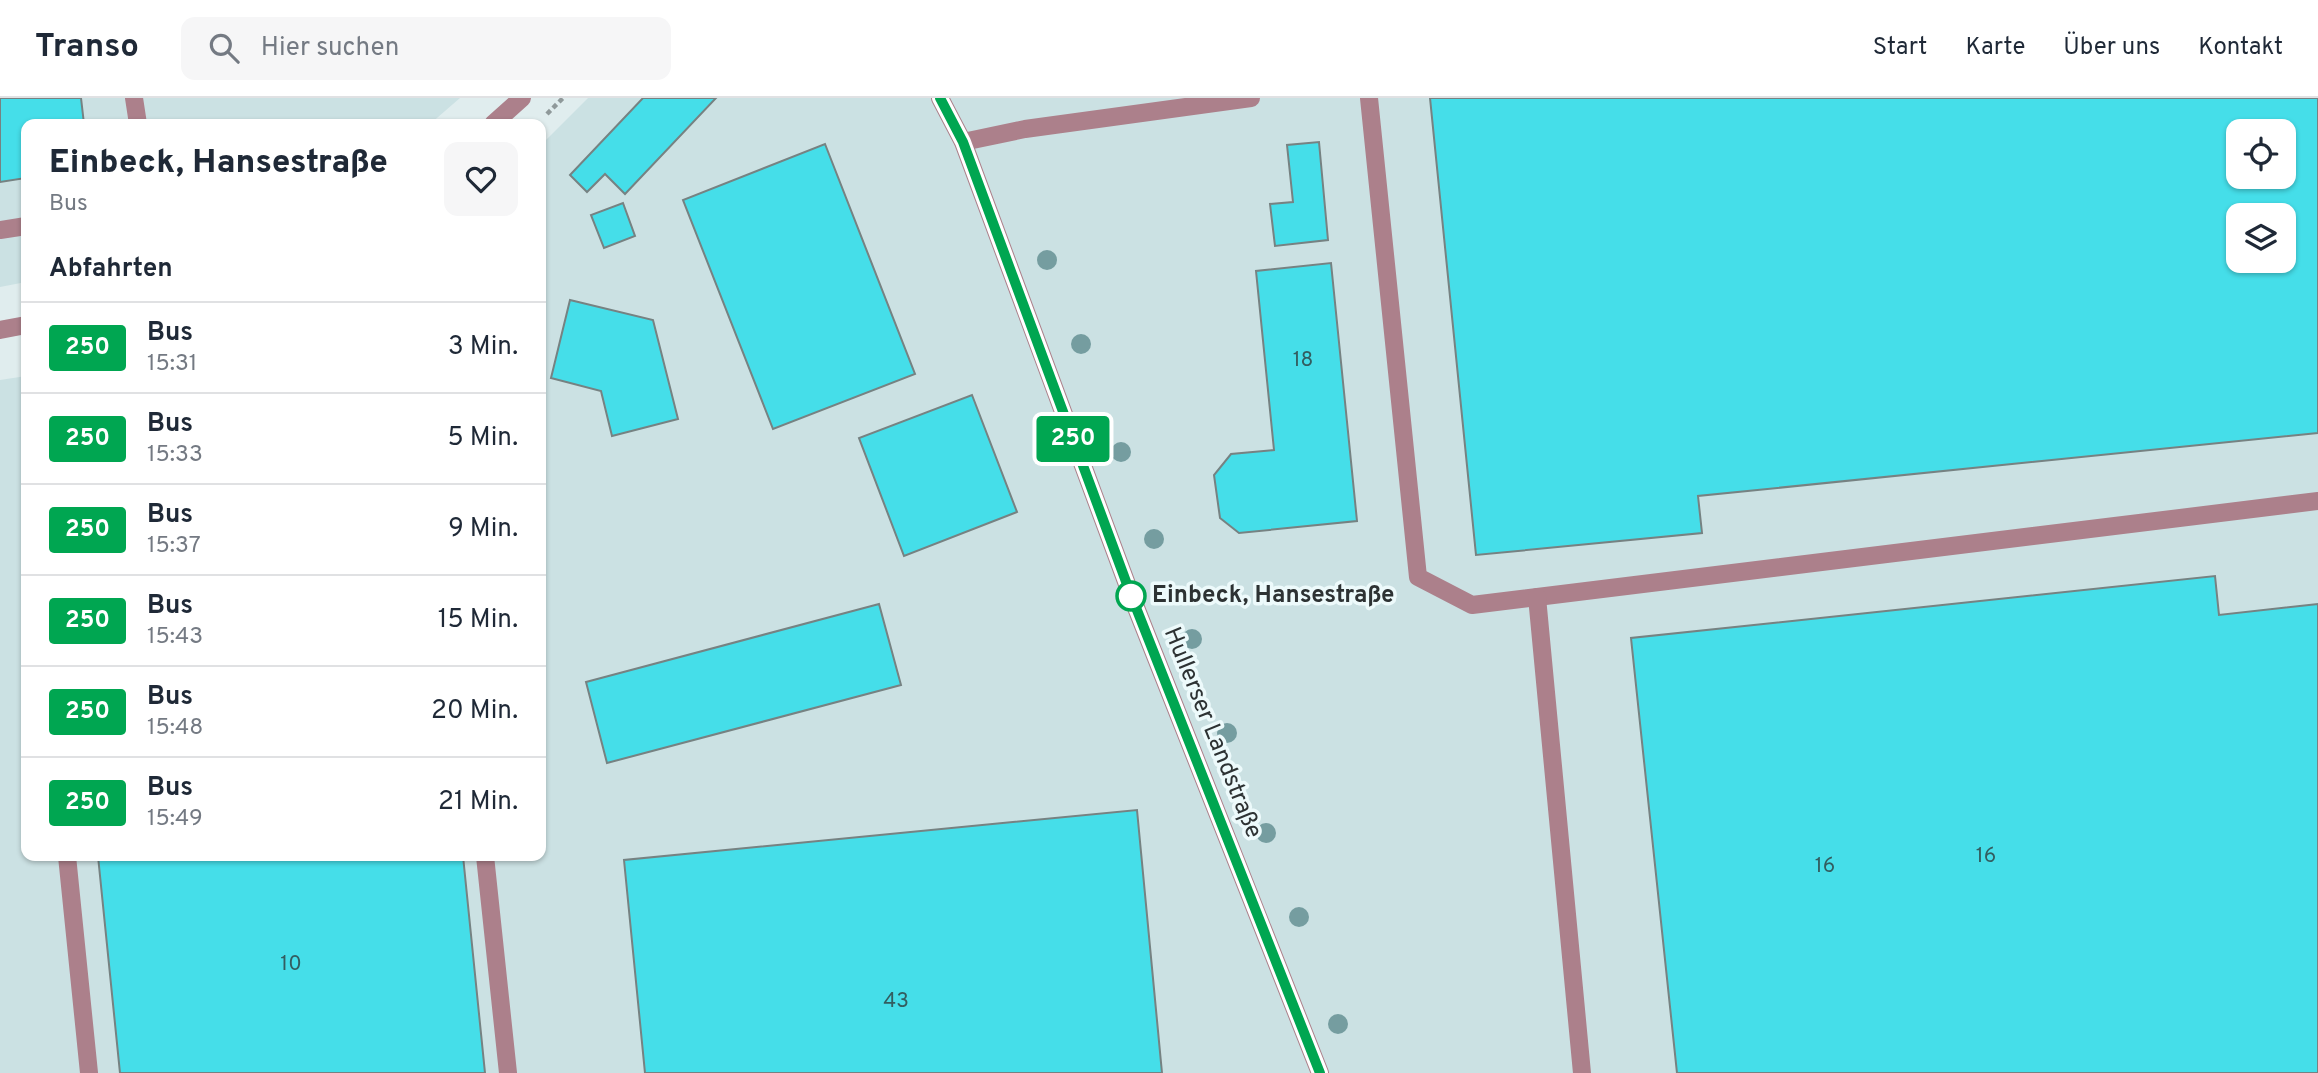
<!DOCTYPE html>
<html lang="de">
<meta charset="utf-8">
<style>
body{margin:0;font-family:Overpass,sans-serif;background:#f6f6f7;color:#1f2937;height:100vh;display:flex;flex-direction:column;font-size:26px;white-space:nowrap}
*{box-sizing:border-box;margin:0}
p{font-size:23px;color:#747a83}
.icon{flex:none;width:38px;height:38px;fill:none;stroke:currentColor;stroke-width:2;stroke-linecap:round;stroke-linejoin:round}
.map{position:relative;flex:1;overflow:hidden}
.sheet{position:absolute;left:21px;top:21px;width:525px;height:742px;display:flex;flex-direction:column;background:#fff;border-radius:14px;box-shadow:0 2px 5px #0004}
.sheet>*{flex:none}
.badge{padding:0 14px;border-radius:5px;font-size:24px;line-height:46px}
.tools{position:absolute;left:2226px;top:21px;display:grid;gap:14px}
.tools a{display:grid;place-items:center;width:70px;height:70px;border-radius:14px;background:#fff;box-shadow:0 2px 5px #0004;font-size:35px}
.map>.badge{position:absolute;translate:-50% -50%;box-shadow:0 0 0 4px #fff}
h2{padding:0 28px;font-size:26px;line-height:63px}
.round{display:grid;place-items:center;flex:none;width:74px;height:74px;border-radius:14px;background:#f6f6f7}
.overview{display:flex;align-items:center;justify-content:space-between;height:119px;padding:0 28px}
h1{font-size:33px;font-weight:800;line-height:52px}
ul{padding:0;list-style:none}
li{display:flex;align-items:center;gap:21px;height:91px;padding:0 28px;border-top:2px solid #e0e1e3}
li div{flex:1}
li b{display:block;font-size:26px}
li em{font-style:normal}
li .badge{min-width:77px;font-weight:700;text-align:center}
header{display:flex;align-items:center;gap:42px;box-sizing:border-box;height:98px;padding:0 35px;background:#fff;border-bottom:2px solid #e0e1e3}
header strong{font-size:33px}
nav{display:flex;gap:38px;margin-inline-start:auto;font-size:24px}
.search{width:490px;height:63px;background:#f6f6f7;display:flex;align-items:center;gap:18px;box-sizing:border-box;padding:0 24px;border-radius:14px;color:#747a83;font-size:26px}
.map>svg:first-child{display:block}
.built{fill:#cbe1e3;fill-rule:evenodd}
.building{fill:#45dee9;stroke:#768282;stroke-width:2;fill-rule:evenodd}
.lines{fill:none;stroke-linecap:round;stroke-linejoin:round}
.path{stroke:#8f999a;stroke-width:4.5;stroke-dasharray:5 3.5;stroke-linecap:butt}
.minor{stroke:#ac808b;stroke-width:18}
.tree{fill:#759da0}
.line-casing{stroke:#fff;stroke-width:16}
.line{stroke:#00a651;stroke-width:10}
.stop-dot{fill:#fff;stroke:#00a651;stroke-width:3.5}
.labels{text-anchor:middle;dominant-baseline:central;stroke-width:7;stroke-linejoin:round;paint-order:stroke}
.number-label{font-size:21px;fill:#335d60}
.stop-label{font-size:24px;font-weight:bold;fill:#2d3233;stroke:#edfafb;text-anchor:start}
.street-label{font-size:24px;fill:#2d3233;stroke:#edfafb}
</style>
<header>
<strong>Transo</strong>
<div class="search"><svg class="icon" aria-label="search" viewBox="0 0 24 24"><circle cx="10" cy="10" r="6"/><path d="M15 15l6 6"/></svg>Hier suchen</div>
<nav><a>Start</a><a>Karte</a><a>Über uns</a><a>Kontakt</a></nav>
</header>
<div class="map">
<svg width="2318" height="975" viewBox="0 0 2318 975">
<rect width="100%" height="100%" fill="#e0edee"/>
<!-- built -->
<g class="built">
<polygon points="0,0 460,0 430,26 26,26 26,184 0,189"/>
<path d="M588 0H2318V975H0V282L26 278V758H541V47ZM2238 33H2284V79H2238ZM2238 117H2284V163H2238Z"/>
</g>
<!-- building -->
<g class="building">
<polygon points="0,0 81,0 84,26 26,26 26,80 0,84"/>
<polygon points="643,0 716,0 625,96 605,76 587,94 570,77"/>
<path d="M1430 0H2318V335L1698 398 1702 435 1476 457ZM2238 33H2284V79H2238ZM2238 117H2284V163H2238Z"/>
<polygon points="1319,44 1328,142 1275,148 1270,106 1293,104 1287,47"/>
<polygon points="825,46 915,276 773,331 683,102"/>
<polygon points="623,105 635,138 604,150 591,117"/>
<polygon points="1331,165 1357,423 1239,435 1220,420 1214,377 1231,356 1274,352 1256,173"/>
<polygon points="570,202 653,222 678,321 612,338 601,293 551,280"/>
<polygon points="972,297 1017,414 904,458 859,340"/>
<polygon points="2215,478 2219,517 2318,506 2318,975 1677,975 1631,540"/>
<polygon points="879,506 901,587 607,665 586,584"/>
<polygon points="1137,712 1162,975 645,975 624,762"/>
<polygon points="98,758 463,758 485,975 120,975"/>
</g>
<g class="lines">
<!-- path -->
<polyline class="path" points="547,16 563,0"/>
<!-- minor -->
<g class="minor">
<polyline points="134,0 138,26"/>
<polyline points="940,0 963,44 1131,497 1320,975"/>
<polyline points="1369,0 1418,479 1472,507 2318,403"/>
<polyline points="493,26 522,0"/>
<polyline points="963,44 1025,31 1251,0"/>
<polyline points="0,132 26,128"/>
<polyline points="0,232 26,227"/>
<polyline points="1537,499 1582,975"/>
<polyline points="67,758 89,975"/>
<polyline points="485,758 508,975"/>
</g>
</g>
<!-- trees -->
<g class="tree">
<circle cx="1047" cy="162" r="10"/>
<circle cx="1081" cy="246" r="10"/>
<circle cx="1121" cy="354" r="10"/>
<circle cx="1154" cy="441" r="10"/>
<circle cx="1192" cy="541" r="10"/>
<circle cx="1227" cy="635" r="10"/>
<circle cx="1266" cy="735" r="10"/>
<circle cx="1299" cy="819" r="10"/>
<circle cx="1338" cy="926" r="10"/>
</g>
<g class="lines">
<defs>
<polyline id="line" points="940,0 963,44 1131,497 1320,975"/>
</defs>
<!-- line casing -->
<use href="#line" class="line-casing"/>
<!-- line -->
<use href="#line" class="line"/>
</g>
<!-- markers -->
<circle class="stop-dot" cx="1131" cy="498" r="14"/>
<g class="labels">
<!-- number labels -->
<g class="number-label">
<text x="1303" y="262">18</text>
<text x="1986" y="758">16</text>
<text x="1825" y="768">16</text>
<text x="291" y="866">10</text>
<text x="896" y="903">43</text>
</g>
<!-- stop labels -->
<g class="stop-label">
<text x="1152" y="498">Einbeck, Hansestraße</text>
</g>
<!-- street labels -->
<g class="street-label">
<text transform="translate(1212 635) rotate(68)">Hullerser Landstraße</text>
</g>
</g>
</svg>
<div class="tools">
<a><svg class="icon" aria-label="locate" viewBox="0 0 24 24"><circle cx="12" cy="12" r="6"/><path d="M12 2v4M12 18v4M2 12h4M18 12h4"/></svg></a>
<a><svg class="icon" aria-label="layers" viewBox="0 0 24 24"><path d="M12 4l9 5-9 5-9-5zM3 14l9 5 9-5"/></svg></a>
</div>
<b class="badge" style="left:1073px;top:341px;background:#00a651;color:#fff">250</b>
<section class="sheet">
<div class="overview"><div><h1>Einbeck, Hansestraße</h1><p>Bus</p></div><a class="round"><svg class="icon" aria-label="heart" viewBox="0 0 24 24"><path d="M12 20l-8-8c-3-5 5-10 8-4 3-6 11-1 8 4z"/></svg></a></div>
<h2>Abfahrten</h2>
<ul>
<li><span class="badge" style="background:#00a651;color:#fff">250</span><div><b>Bus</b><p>15:31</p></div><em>3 Min.</em></li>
<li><span class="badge" style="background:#00a651;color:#fff">250</span><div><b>Bus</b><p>15:33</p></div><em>5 Min.</em></li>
<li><span class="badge" style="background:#00a651;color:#fff">250</span><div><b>Bus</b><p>15:37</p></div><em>9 Min.</em></li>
<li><span class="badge" style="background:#00a651;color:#fff">250</span><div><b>Bus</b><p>15:43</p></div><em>15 Min.</em></li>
<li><span class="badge" style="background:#00a651;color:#fff">250</span><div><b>Bus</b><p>15:48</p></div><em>20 Min.</em></li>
<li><span class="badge" style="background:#00a651;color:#fff">250</span><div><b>Bus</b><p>15:49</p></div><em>21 Min.</em></li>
</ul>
</section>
</div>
